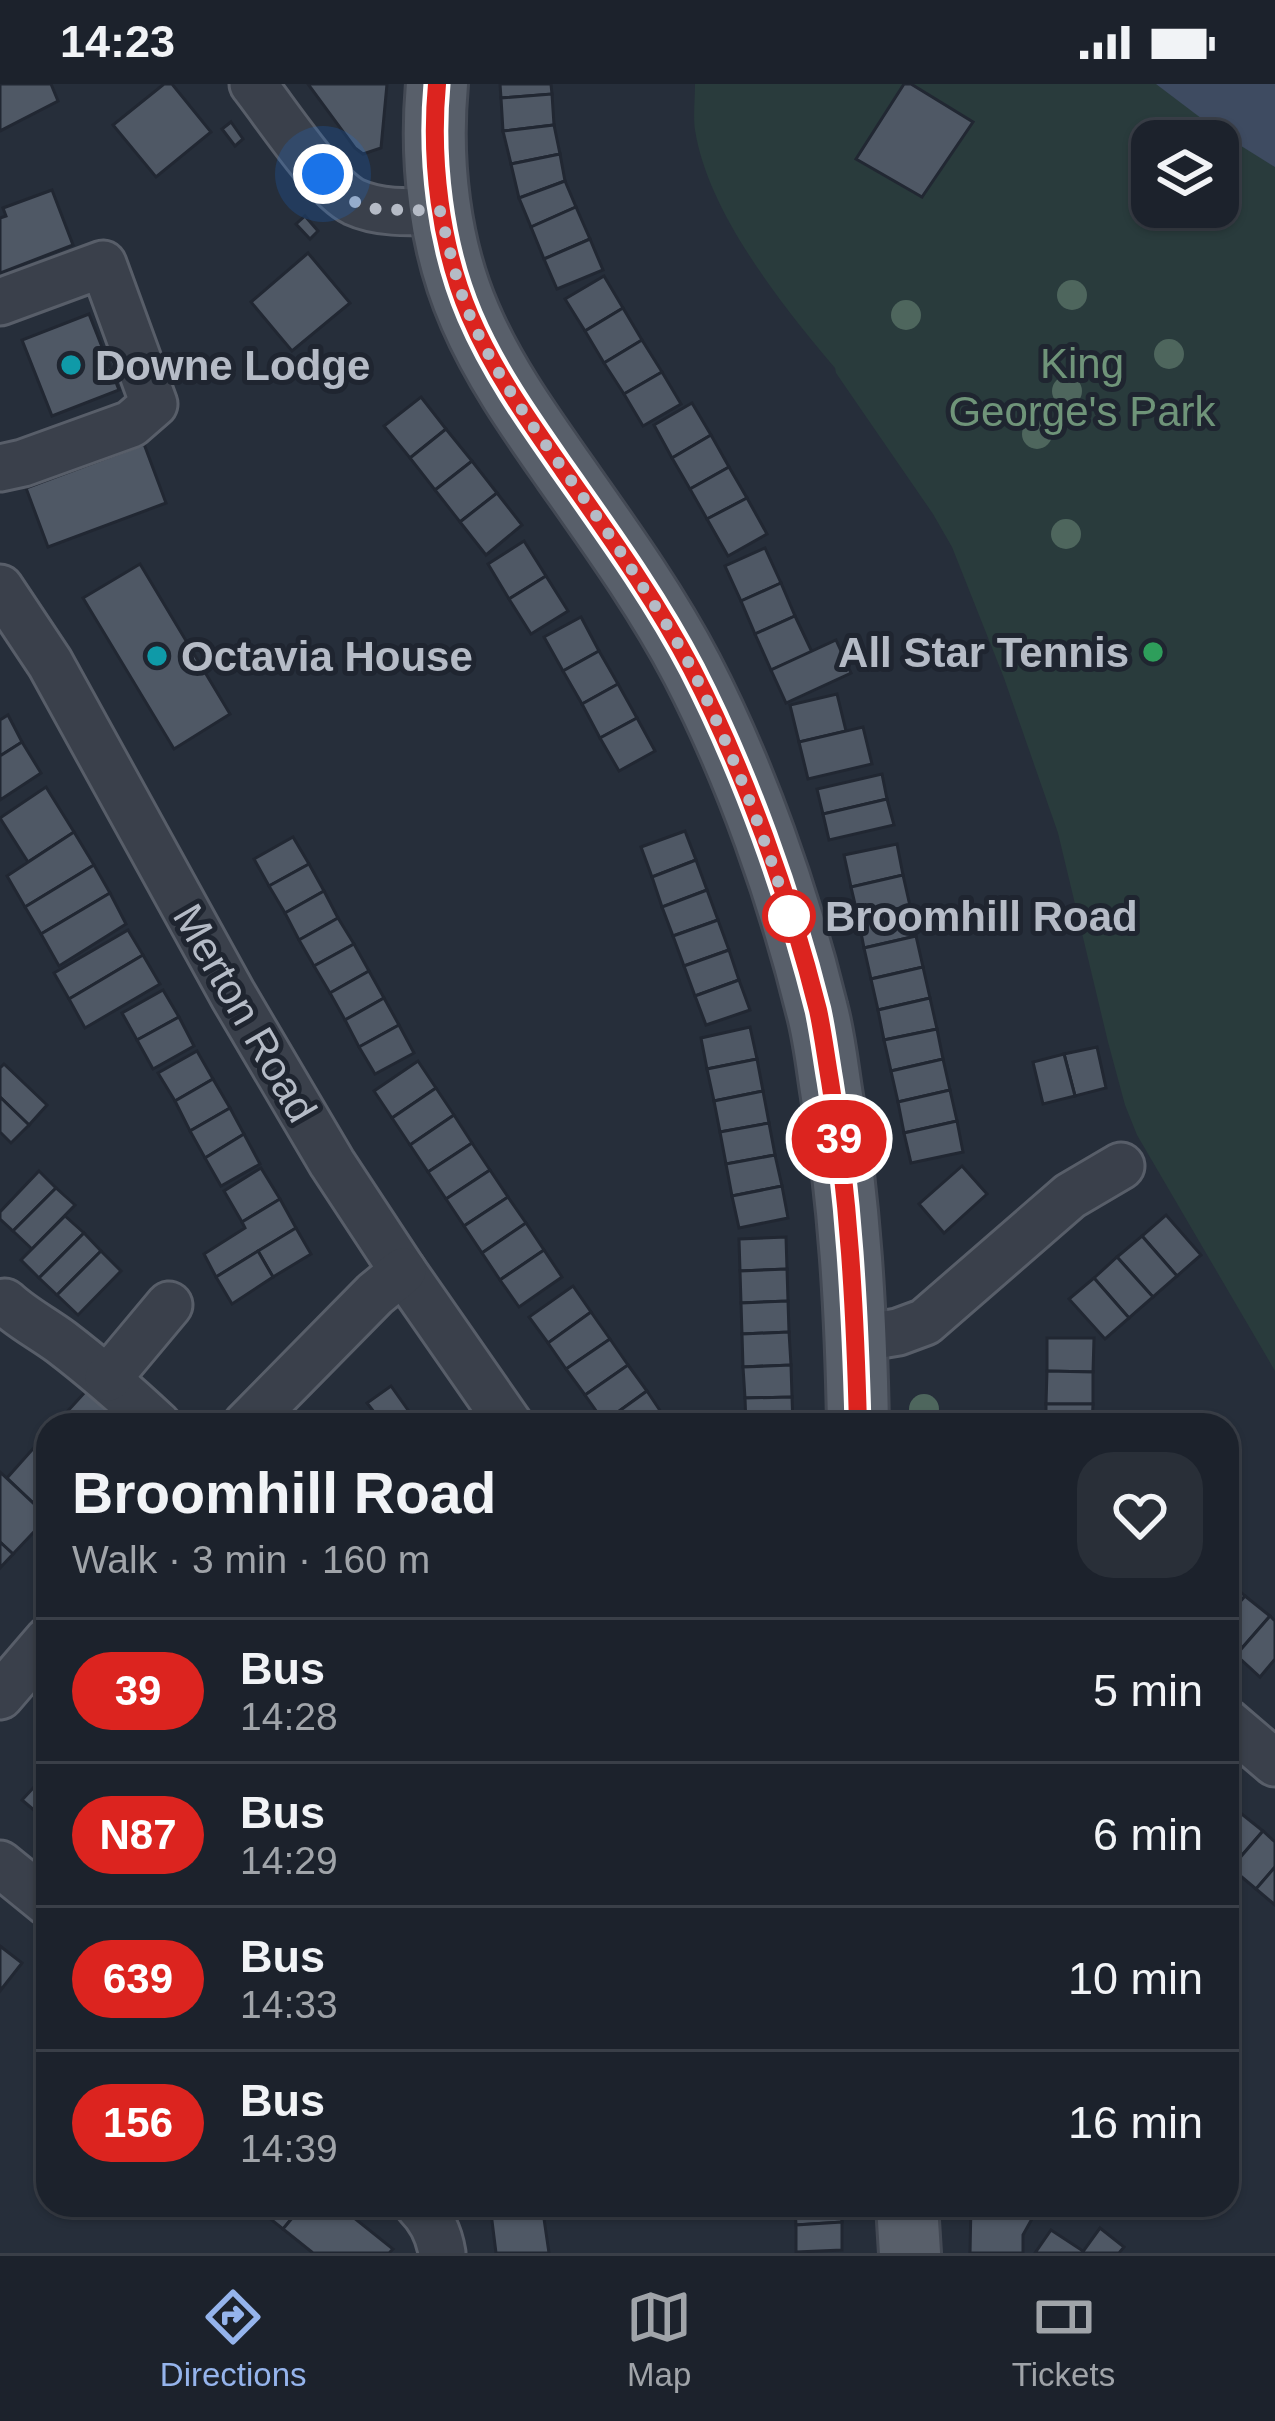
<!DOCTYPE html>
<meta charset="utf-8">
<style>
body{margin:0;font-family:Helvetica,sans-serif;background:#292f38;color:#f1f3f6;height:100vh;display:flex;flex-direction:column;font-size:45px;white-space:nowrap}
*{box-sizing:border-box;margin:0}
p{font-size:39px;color:#a0a4a9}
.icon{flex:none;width:66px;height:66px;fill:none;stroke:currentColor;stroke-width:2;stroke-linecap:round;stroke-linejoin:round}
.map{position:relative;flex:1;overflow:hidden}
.drawer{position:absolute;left:36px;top:1329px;width:1203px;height:804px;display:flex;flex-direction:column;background:#1c222c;border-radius:36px;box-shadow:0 3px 9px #0004,0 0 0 3px #3a3f48}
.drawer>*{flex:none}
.badge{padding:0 24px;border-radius:39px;font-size:42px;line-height:78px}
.tools{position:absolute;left:1131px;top:36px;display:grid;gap:24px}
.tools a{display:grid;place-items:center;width:108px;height:108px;border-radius:24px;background:#1c222c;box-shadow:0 3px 9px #0004,0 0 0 3px #3a3f48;font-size:60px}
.you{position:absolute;width:60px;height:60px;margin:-30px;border:9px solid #fff;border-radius:50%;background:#1a73e8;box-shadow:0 0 0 18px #1a73e833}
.map>.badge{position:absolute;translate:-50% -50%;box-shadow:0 0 0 6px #fff}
.round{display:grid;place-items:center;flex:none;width:126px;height:126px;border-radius:36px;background:#292f38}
.head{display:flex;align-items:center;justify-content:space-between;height:204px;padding:0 36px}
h1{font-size:57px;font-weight:700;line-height:90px}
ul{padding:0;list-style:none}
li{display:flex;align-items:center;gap:36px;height:144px;padding:0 36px;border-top:3px solid #3a3f48}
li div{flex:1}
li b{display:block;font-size:45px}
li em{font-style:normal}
li .badge{min-width:132px;font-weight:700;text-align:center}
.status{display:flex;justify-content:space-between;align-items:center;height:84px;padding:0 60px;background:#1c222c;direction:ltr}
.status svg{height:33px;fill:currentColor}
.dock{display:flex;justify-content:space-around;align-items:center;height:168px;border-top:3px solid #3a3f48;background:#1c222c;font-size:33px;color:#a0a4a9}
.dock a{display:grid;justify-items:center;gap:6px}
.dock .on{color:#95b4ec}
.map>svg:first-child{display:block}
.green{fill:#293b3c;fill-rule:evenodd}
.water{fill:#3e4b61}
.building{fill:#4f5865;stroke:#212732;stroke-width:3}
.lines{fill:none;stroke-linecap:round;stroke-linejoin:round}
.minor-casing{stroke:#585e69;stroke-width:51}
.major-casing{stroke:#434954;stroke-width:66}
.minor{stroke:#3a404b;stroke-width:45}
.major{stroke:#585f6a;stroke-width:60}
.tree{fill:#4e665d}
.line-casing{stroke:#fff;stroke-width:27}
.line{stroke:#dc241f;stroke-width:18}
.walk{stroke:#b5bbc6;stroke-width:12;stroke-dasharray:0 21.6}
.culture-dot{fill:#0f9aa8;stroke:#1f2530;stroke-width:4.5}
.leisure-dot{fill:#2e9e5b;stroke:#1f2530;stroke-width:4.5}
.stop-dot{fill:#fff;stroke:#dc241f;stroke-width:6}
.labels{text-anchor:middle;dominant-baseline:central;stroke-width:10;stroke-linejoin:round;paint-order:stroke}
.park-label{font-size:42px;fill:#6f9479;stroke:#1f2530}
.poi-label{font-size:42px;font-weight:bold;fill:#b5bbc6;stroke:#1f2530;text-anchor:start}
.stop-label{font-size:42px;font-weight:bold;fill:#b5bbc6;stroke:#1f2530;text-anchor:start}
.street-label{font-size:42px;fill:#b5bbc6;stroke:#1f2530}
</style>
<div class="status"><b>14:23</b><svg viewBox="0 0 49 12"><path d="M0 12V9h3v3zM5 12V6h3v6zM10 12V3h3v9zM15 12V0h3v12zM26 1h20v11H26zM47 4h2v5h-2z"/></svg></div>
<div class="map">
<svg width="1275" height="2169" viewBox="0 0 1275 2169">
<rect width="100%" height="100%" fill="#262e3a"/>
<!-- green -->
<path class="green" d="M695 0H1275V1287L1137 1051 1125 1021 1108 958 1058 749 1004 594 952 463 933 430 836 289 835 284C782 221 708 129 695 46 693 32 695 15 695 0ZM1152 57H1218V123H1152Z"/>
<!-- water -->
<polygon class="water" points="1156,0 1275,0 1275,83 1222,50"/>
<!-- building -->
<g class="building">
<polygon points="0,0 51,0 58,17 0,47"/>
<polygon points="164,0 172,0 211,48 156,93 113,41"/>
<polygon points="308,0 387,0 381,64 363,70 355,64"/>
<polygon points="500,0 551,0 552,10 501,14"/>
<polygon points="904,0 911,0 973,38 922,113 856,75"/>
<polygon points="552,10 554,41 503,47 501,14"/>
<polygon points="231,38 243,55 235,62 222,45"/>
<polygon points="554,41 560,70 511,80 503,47"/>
<polygon points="560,70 565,97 519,114 511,80"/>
<polygon points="565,97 576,123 531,143 519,114"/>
<polygon points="52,106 73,161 0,189 0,134 6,132 3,124"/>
<polygon points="576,123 590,155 544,175 531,143"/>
<polygon points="305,132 318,147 310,155 296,140"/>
<polygon points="590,155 603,186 557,205 544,175"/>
<polygon points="308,169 350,219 292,267 251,218"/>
<polygon points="604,192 623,224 585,247 565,215"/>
<polygon points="623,224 642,256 604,279 585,247"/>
<polygon points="89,230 119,306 52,332 22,256"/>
<polygon points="642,256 662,288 624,310 604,279"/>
<polygon points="662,288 681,320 643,342 624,310"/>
<polygon points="421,313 446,345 410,374 384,342"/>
<polygon points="692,319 711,351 672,374 654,341"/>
<polygon points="446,345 472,377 435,406 410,374"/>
<polygon points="711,351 729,383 690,405 672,374"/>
<polygon points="144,360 166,419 48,463 26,404"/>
<polygon points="472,377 497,409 460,438 435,406"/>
<polygon points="729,383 747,414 707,435 690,405"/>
<polygon points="497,409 522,441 486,471 460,438"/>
<polygon points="747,414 767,450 728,472 707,435"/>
<polygon points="524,457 546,492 509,515 488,480"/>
<polygon points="765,464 781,499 741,517 725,482"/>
<polygon points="140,480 230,630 174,665 83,514"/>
<polygon points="546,492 568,527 531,550 509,515"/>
<polygon points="781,499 795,532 755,550 741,517"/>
<polygon points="795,532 812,568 771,586 755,550"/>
<polygon points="581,533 599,567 563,587 544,553"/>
<polygon points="836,556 851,589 786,619 771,586"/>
<polygon points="599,567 618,600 582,620 563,587"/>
<polygon points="618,600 637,634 600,654 582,620"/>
<polygon points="837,610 846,647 799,658 790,621"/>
<polygon points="8,631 22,658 0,672 0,636"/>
<polygon points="637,634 655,667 619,687 600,654"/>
<polygon points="863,643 872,680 808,695 799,658"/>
<polygon points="22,658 41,689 0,716 0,672"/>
<polygon points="882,690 887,715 823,730 817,705"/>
<polygon points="46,703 74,748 28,778 0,734"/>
<polygon points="887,715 894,741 829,756 823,730"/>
<polygon points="685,747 696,776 652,793 641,763"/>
<polygon points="74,748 94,781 25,823 7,792"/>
<polygon points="293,753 309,780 269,802 254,775"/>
<polygon points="897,760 903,791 851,803 844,771"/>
<polygon points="696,776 707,806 662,823 652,793"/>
<polygon points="309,780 324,807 285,829 269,802"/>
<polygon points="94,781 110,809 41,850 25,823"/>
<polygon points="903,791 910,822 858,833 851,803"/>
<polygon points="707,806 718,836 673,852 662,823"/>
<polygon points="324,807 338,834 299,856 285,829"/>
<polygon points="110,809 126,840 59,882 41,850"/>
<polygon points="910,822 916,852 864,864 858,833"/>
<polygon points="338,834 354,860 314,882 299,856"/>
<polygon points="718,836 729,866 684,882 673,852"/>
<polygon points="128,846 143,871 69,915 54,889"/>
<polygon points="916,852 923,883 871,895 864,864"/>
<polygon points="354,860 369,887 330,909 314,882"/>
<polygon points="729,866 739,896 695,912 684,882"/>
<polygon points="143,871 160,900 85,944 69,915"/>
<polygon points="923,883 930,914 878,926 871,895"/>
<polygon points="369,887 384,914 345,936 330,909"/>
<polygon points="739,896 750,926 706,941 695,912"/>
<polygon points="163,906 179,933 137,956 122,929"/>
<polygon points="384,914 399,941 359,963 345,936"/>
<polygon points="930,914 937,945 884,956 878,926"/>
<polygon points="179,933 194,962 153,985 137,956"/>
<polygon points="399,941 414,969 375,990 359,963"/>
<polygon points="750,943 757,975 707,985 701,954"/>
<polygon points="937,945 943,975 891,987 884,956"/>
<polygon points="1097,963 1106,1004 1075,1012 1064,970"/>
<polygon points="197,967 213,995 175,1017 158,989"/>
<polygon points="1064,970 1075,1012 1043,1020 1033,978"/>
<polygon points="757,975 763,1007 714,1017 707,985"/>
<polygon points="943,975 950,1006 898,1018 891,987"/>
<polygon points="418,977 436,1004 392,1034 374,1007"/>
<polygon points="4,980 47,1021 29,1041 0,1013 0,984"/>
<polygon points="213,995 230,1024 190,1047 175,1017"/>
<polygon points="436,1004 454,1031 410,1061 392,1034"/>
<polygon points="950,1006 957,1037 904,1049 898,1018"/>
<polygon points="763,1007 769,1039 720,1048 714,1017"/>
<polygon points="0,1013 29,1041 11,1059 0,1048"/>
<polygon points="230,1024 244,1050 205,1074 190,1047"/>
<polygon points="454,1031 472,1059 428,1088 410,1061"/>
<polygon points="957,1037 963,1068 911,1079 904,1049"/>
<polygon points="769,1039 775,1071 726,1080 720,1048"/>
<polygon points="244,1050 260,1080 221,1102 205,1074"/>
<polygon points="472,1059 490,1086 446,1115 428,1088"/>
<polygon points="775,1071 782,1102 732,1112 726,1080"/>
<polygon points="962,1082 987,1110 944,1149 919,1120"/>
<polygon points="261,1084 280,1115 242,1138 224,1107"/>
<polygon points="490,1086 508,1113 464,1142 446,1115"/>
<polygon points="39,1087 56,1104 13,1147 0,1135 0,1128"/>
<polygon points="782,1102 788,1134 739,1144 732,1112"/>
<polygon points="56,1104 75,1121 32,1165 13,1147"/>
<polygon points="508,1113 526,1139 482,1169 464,1142"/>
<polygon points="280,1115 296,1144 216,1193 204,1170 245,1144 242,1138"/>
<polygon points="1166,1131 1201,1171 1177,1192 1142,1152"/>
<polygon points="65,1132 84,1149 39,1194 21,1176"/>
<polygon points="526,1139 544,1166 500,1196 482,1169"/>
<polygon points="296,1144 311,1170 273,1193 258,1167"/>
<polygon points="84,1149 101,1167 57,1211 39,1194"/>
<polygon points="1142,1152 1177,1192 1153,1213 1117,1173"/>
<polygon points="786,1153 787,1185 740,1187 739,1155"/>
<polygon points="544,1166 562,1193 519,1223 500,1196"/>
<polygon points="101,1167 121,1187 78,1231 57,1211"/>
<polygon points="258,1167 273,1193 232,1220 216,1193"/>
<polygon points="1117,1173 1153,1213 1129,1234 1094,1194"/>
<polygon points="787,1185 788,1217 741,1219 740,1187"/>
<polygon points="1094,1194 1129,1234 1105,1255 1069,1215"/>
<polygon points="573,1202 591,1228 548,1259 529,1233"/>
<polygon points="788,1217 789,1248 742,1250 741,1219"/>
<polygon points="591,1228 610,1255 566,1285 548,1259"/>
<polygon points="789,1248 791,1281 743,1283 742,1250"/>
<polygon points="1047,1254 1094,1254 1093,1288 1047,1287"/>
<polygon points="610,1255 628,1281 585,1311 566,1285"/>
<polygon points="628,1281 647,1307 604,1338 585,1311"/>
<polygon points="791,1281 792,1313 745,1314 743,1283"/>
<polygon points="1047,1287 1093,1288 1093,1320 1046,1320"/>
<polygon points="391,1302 415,1336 408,1341 356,1341 374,1328 367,1319"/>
<polygon points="86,1307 130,1341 76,1341 65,1330"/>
<polygon points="647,1307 665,1334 655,1341 606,1341 604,1338"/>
<polygon points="792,1313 793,1341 746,1341 745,1314"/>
<polygon points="1046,1320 1093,1320 1092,1341 1046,1341"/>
<polygon points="39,1358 48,1365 48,1433 7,1394"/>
<polygon points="0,1388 48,1433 13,1470 0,1458"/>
<polygon points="0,1458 13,1470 0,1484"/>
<polygon points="1227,1496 1245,1512 1227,1533"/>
<polygon points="1245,1512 1270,1532 1236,1571 1227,1564 1227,1533"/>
<polygon points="1270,1532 1275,1537 1275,1575 1260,1593 1236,1571"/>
<polygon points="47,1689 48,1690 48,1738 22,1716"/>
<polygon points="1238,1727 1263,1747 1231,1784 1227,1780 1227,1739"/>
<polygon points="1263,1747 1275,1758 1275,1783 1256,1805 1231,1784"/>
<polygon points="1275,1783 1275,1821 1256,1805"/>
<polygon points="0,1862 22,1879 0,1907"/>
<polygon points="253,2121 303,2121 283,2145"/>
<polygon points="303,2121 338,2121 393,2165 389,2169 313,2169 283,2145"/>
<polygon points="490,2121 542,2121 549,2169 496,2169"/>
<polygon points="795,2121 841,2121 842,2138 796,2141"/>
<polygon points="971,2121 1016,2122 1033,2133 1023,2151 1023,2169 970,2169"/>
<polygon points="842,2138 842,2166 796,2168 796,2141"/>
<polygon points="1100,2144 1124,2163 1119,2169 1082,2169"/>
<polygon points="1051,2146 1083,2167 1082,2169 1035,2169"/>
</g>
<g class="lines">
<defs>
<g id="minor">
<path d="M253 0C276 29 324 103 354 118 380 130 411 128 440 127"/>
<polyline points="0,218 103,180 154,320 131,340 23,379 0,384"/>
<polyline points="0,504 50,579 233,911 332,1079 403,1187 510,1341"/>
<path d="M5 1218C22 1234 42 1244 61 1258 95 1284 127 1312 158 1341"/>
<polyline points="856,1255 898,1248 925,1238 1070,1112 1121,1082"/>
<polyline points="108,1294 169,1221"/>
<polyline points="246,1341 375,1210 403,1187"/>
<polyline points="0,1612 48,1556"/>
<polyline points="1227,1638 1275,1679"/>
<polyline points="0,1780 48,1819"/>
<path d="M418 2121C432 2135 439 2150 442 2169"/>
</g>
<g id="major">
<path d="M437 0C430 77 439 161 470 232 494 288 529 337 564 387 609 451 656 516 692 585 746 689 789 812 817 926 824 952 827 980 831 1006 850 1118 856 1228 858 1341"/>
<polyline points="907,2121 910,2169"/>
</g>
</defs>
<!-- minor casing -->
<use href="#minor" class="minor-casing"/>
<!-- major casing -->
<use href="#major" class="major-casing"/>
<!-- minor -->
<use href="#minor" class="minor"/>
<!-- major -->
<use href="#major" class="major"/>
</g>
<!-- trees -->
<g class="tree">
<circle cx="1072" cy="211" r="15"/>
<circle cx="906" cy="231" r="15"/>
<circle cx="1169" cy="270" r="15"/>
<circle cx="1067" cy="307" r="15"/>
<circle cx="1037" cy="350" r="15"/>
<circle cx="1066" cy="450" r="15"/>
<circle cx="924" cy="1325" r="15"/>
</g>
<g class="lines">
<defs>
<path id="line" d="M437 0C430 75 440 162 470 232 494 288 529 337 564 387 609 451 656 516 692 585 745 688 790 814 818 926 823 949 826 974 830 997 849 1112 855 1225 858 1341"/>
</defs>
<!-- line casing -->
<use href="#line" class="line-casing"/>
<!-- line -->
<use href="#line" class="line"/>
<!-- walk -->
<path class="walk" d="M323 90 349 116 376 125 440 127C449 162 456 199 470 232 509 322 575 395 627 478 649 513 674 550 693 587 733 668 766 755 792 842L789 832"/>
</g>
<!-- markers -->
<g class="culture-dot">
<circle cx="71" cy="281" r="12"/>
<circle cx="157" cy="572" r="12"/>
</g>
<circle class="leisure-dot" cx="1153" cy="568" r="12"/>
<circle class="stop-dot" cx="789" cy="832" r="24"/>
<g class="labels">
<!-- park labels -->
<g class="park-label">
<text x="1082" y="279">King<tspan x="1082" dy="48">George's Park</tspan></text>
</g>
<!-- poi labels -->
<g class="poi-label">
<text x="95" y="281">Downe Lodge</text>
<text x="1129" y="568" text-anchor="end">All Star Tennis</text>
<text x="181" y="572">Octavia House</text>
</g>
<!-- stop labels -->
<g class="stop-label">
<text x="825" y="832">Broomhill Road</text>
</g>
<!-- street labels -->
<g class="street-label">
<text transform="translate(245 929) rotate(60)">Merton Road</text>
</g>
</g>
</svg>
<div class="tools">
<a><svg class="icon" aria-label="layers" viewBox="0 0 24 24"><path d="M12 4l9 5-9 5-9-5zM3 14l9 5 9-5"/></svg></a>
</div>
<div class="you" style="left:323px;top:90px"></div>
<b class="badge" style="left:839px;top:1055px;background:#dc241f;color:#fff">39</b>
<section class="drawer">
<div class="head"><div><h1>Broomhill Road</h1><p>Walk · 3 min · 160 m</p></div><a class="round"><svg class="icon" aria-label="heart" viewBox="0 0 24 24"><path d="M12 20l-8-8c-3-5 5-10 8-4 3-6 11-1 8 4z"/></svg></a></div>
<ul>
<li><span class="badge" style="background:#dc241f;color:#fff">39</span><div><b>Bus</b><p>14:28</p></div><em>5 min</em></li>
<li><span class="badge" style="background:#dc241f;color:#fff">N87</span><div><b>Bus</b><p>14:29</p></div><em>6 min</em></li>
<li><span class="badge" style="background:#dc241f;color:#fff">639</span><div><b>Bus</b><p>14:33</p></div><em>10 min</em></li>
<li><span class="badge" style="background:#dc241f;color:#fff">156</span><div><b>Bus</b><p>14:39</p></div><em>16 min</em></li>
</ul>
</section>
</div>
<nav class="dock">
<a class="on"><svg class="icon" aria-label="directions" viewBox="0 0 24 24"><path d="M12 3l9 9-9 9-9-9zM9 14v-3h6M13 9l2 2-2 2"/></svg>Directions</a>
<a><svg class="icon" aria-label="map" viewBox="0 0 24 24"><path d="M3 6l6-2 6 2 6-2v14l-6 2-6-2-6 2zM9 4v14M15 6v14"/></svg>Map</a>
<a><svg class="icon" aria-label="tickets" viewBox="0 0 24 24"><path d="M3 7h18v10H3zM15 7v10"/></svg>Tickets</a>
</nav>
